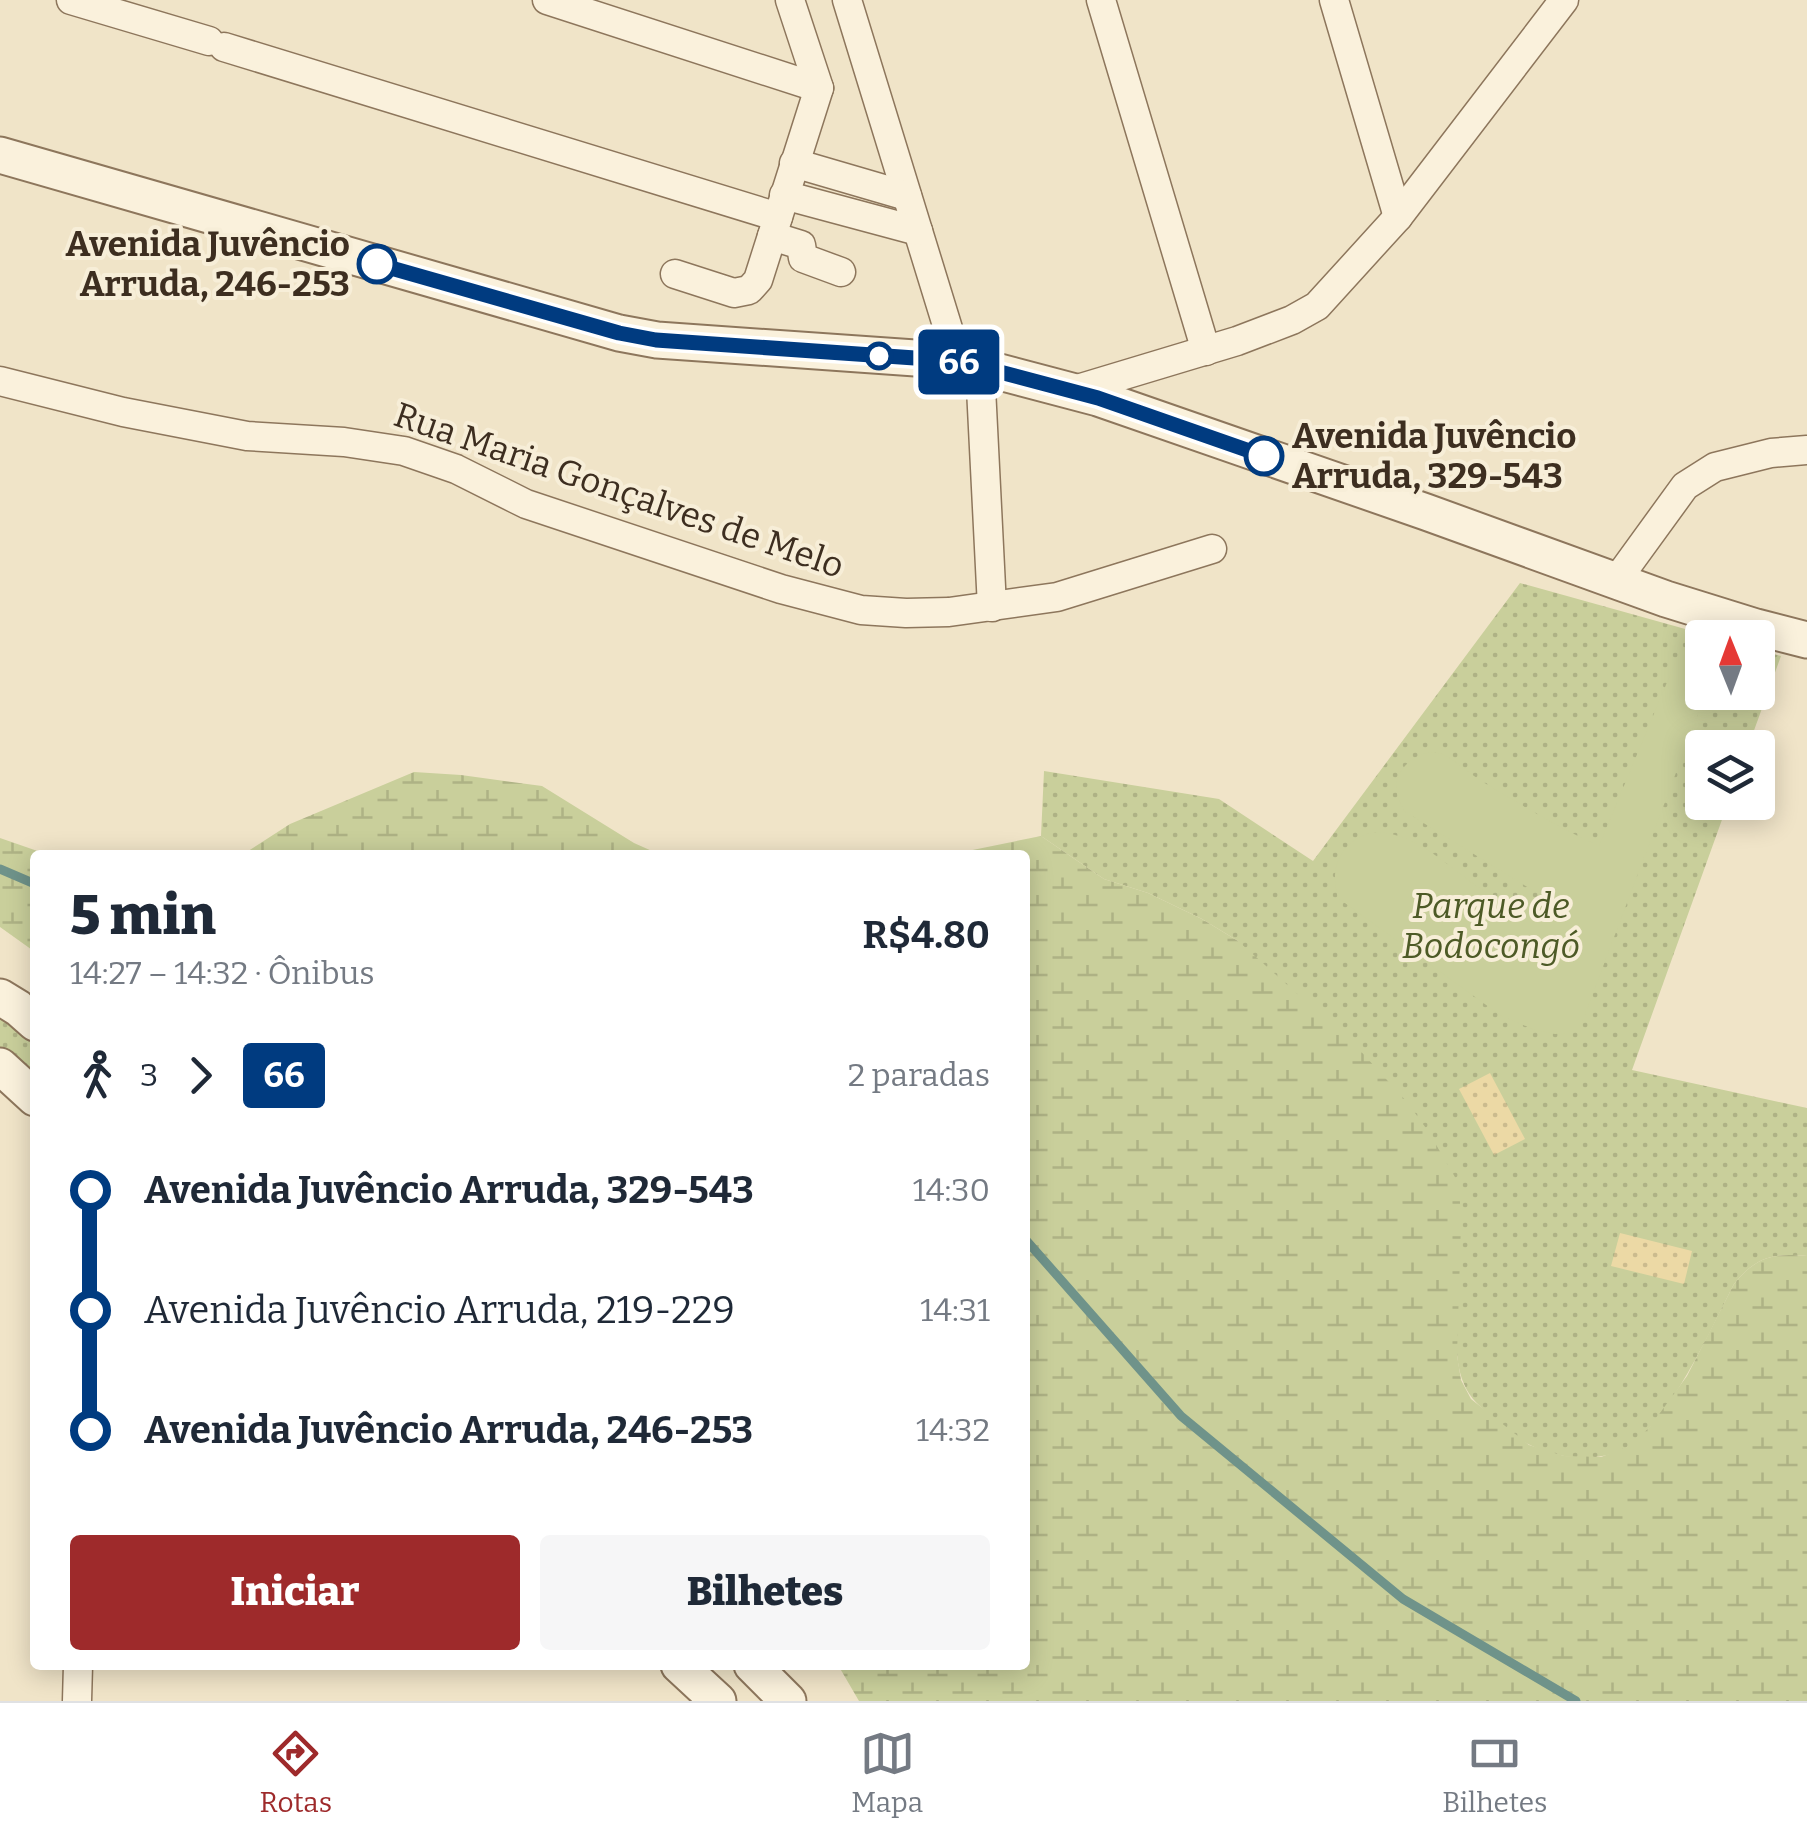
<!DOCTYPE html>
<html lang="pt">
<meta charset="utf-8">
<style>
body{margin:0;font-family:Bitter,serif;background:#f6f6f7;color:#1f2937;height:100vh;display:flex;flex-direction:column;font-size:38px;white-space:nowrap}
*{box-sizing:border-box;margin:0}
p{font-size:32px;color:#747a83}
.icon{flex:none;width:55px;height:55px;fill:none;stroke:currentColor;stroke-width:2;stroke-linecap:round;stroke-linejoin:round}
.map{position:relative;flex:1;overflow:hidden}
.side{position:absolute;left:30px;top:850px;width:1000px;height:820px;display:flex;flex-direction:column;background:#fff;border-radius:10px;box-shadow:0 5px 25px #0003}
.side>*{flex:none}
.badge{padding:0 20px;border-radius:8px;font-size:35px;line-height:65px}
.needle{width:65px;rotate:359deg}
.controls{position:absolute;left:1685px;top:620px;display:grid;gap:20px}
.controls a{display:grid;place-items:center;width:90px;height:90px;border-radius:10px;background:#fff;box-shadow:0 5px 25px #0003;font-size:50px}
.map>.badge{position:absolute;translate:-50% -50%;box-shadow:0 0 0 5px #fff}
.legs{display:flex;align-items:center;gap:15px;height:110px;padding:0 40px;font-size:32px}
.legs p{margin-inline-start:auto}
.headline{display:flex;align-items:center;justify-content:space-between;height:170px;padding:0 40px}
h1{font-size:55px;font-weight:800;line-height:75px}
.cta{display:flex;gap:20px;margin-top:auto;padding:20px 40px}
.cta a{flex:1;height:115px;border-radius:10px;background:#9e2a2b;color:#fff;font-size:40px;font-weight:800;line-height:115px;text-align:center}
.cta a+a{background:#f6f6f7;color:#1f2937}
ul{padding:0 40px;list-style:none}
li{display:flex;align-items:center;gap:35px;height:120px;font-size:38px}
li i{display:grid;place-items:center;width:15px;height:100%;margin:0 12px;background:currentColor}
li i::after{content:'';width:25px;height:25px;margin:-12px;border:8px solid;border-radius:50%;background:#fff}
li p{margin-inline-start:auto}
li:first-child i{background:linear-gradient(#0000 50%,currentColor 0)}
li:last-child i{background:linear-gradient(currentColor 50%,#0000 0)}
.menu{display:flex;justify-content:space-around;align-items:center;height:140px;border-top:2px solid #e0e1e3;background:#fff;font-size:28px;color:#747a83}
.menu a{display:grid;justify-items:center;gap:5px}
.menu .active{color:#9e2a2b}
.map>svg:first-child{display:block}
.grass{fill:url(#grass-dots)}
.wetland{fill:url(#wetland-marsh)}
.sand{fill:url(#sand-dots)}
.garden{fill:#c9cf9b}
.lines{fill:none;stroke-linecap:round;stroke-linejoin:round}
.stream{stroke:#6f938a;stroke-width:9}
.minor-casing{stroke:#8d765c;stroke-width:31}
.tertiary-casing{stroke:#8d765c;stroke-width:39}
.minor{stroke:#faf1dc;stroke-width:28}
.tertiary{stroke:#faf1dc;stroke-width:35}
.line-1-casing{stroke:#fff;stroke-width:22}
.line-1{stroke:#003b80;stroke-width:15}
.stop-1-dot{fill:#fff;stroke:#003b80;stroke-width:5}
.labels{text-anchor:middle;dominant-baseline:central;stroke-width:8;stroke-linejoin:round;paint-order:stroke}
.stop-label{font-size:35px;font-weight:bold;fill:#3d2e20;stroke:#f7eed8;text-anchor:end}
.street-label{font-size:35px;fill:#3d2e20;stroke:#f7eed8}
.park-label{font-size:35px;font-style:italic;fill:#4d5a26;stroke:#f7eed8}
</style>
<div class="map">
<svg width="1807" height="1701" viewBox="0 0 1807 1701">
<defs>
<pattern id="grass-dots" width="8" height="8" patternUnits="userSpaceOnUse" patternTransform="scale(2.5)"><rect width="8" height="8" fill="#c9cf9b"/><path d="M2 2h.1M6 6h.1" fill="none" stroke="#aeb285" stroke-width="1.8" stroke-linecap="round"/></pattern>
<pattern id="wetland-marsh" width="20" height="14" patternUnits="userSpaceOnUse" patternTransform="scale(2.5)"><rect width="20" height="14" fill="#c9cf9b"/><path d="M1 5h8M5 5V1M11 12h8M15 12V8" fill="none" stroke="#aeb285"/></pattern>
<pattern id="sand-dots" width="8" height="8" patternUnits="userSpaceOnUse" patternTransform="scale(2.5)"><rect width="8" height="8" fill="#ecd9a5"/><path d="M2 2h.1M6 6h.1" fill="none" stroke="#cbbb8e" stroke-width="1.8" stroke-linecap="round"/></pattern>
</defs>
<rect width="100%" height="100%" fill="#f0e4c8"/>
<!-- grass -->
<g class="grass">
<path d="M1520 583 1714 637 1702 638V692H1758V650L1781 656 1748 747 1702 748V802L1728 803 1632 1070 1807 1108V1256C1773 1253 1757 1256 1734 1284 1712 1327 1668 1425 1626 1448 1599 1463 1557 1459 1530 1445 1517 1439 1504 1427 1493 1418 1481 1407 1470 1399 1464 1384 1453 1359 1457 1327 1458 1300L1238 941 1202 919 1148 893 1104 879 1041 836 1044 771 1219 799 1313 861Z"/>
<polygon points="0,1011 35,1041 35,1081 0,1049"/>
</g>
<!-- wetland -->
<g class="wetland">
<polygon points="414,772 461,775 542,786 634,843 661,855 242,855 290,824"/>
<path d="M1041 836 1104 879 1148 893 1202 919 1238 941 1356 1046 1407 1102 1428 1131 1459 1184 1461 1222 1457 1355 1461 1380 1471 1399 1529 1445 1564 1456 1601 1457 1627 1447 1649 1428 1687 1376 1734 1284C1757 1256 1773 1253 1807 1256V1701H859L838 1665H1025V855H948Z"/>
<polygon points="0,838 49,855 35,855 35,952 0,927"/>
</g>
<!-- sand -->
<g class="sand">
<polygon points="1490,1073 1525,1139 1494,1155 1459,1089"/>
<polygon points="1620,1233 1692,1251 1684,1284 1611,1266"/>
</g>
<!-- garden -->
<path class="garden" d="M1684 650 1702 655V692L1706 693 1581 1025 1565 1033 1555 1034 1535 1030 1500 1015 1338 898C1333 880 1333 862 1347 847 1384 806 1444 862 1475 885 1492 897 1509 908 1525 921H1538C1545 913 1545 906 1542 896L1404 811C1400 801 1394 792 1397 781 1401 764 1420 750 1438 753 1450 755 1471 775 1483 782 1521 805 1559 828 1599 846L1680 651Z"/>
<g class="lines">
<!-- stream -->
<g class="stream">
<polyline points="0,869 35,884"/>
<polyline points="1025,1239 1181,1416 1403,1599 1576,1701"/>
</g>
<defs>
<g id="minor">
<polyline points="71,0 209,41"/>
<polyline points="547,0 819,88"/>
<polyline points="847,0 958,361"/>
<polyline points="1101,0 1206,351"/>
<polyline points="1334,0 1398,217"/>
<polyline points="224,47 778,217"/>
<polyline points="794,163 907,196"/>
<polyline points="784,195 918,231"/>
<polyline points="772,236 801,245 803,258 841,272"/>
<polyline points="675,274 734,293 749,290 758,280 819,88 790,0"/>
<polyline points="980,368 992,607"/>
<polyline points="0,381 123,412 247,436 344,442 404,451 456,469 526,504 781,589 861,610 906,613 949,612 1057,597 1212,549"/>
<polyline points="1071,391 1237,341 1292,320 1317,306 1398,217 1564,0"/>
<polyline points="1616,581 1685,486 1715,467 1771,453 1807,450"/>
<polyline points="77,1701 78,1665"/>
</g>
<g id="tertiary">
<polyline points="0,155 619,333 657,340 958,361 1098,398 1426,512 1666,599 1756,627 1807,640"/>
<polyline points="0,997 18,1008 35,1023"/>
<polyline points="0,1066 35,1098"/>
<polyline points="679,1665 718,1701"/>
<polyline points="752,1665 788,1701"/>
</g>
</defs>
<!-- minor casing -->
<use href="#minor" class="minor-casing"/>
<!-- tertiary casing -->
<use href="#tertiary" class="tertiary-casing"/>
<!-- minor -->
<use href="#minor" class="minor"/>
<!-- tertiary -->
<use href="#tertiary" class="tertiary"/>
</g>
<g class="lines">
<defs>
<polyline id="line-1" points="377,264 619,333 656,340 958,361 1098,398 1264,456"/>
</defs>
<!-- line-1 casing -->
<use href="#line-1" class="line-1-casing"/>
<!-- line-1 -->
<use href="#line-1" class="line-1"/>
</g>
<!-- markers -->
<g class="stop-1-dot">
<circle cx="377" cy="264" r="18"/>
<circle cx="879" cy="356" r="12"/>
<circle cx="1264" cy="456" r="18"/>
</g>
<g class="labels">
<!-- stop labels -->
<g class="stop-label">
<text x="350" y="244">Avenida Juvêncio<tspan x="350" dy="40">Arruda, 246-253</tspan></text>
<text x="1292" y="436" text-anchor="start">Avenida Juvêncio<tspan x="1292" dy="40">Arruda, 329-543</tspan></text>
</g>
<!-- street labels -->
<g class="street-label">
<text transform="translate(619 490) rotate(19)">Rua Maria Gonçalves de Melo</text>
</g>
<!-- park labels -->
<g class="park-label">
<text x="1491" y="906">Parque de<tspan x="1491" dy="40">Bodocongó</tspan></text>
</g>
</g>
</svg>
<div class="controls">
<a><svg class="needle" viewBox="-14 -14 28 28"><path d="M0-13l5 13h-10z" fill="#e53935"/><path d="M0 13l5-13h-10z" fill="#747a83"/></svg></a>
<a><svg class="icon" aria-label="layers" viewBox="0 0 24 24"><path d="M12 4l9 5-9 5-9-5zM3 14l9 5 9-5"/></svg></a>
</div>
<b class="badge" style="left:959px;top:362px;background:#003b80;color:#fff">66</b>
<section class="side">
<div class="headline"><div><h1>5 min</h1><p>14:27 – 14:32 · Ônibus</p></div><b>R$4.80</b></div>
<div class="legs"><svg class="icon" aria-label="walk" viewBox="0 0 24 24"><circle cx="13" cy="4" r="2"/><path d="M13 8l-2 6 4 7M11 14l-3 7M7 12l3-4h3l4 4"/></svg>3<svg class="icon" aria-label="forward" viewBox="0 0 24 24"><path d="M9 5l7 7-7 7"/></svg><b class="badge" style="background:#003b80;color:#fff">66</b><p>2 paradas</p></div>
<ul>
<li><i style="color:#003b80"></i><b>Avenida Juvêncio Arruda, 329-543</b><p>14:30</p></li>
<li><i style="color:#003b80"></i><span>Avenida Juvêncio Arruda, 219-229</span><p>14:31</p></li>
<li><i style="color:#003b80"></i><b>Avenida Juvêncio Arruda, 246-253</b><p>14:32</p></li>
</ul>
<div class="cta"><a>Iniciar</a><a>Bilhetes</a></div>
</section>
</div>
<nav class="menu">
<a class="active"><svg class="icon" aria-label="directions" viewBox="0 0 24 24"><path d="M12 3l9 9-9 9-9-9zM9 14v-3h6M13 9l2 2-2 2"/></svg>Rotas</a>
<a><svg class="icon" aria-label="map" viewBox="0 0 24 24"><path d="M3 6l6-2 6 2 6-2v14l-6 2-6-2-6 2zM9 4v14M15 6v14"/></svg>Mapa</a>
<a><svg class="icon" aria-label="tickets" viewBox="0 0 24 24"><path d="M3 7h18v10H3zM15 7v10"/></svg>Bilhetes</a>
</nav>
